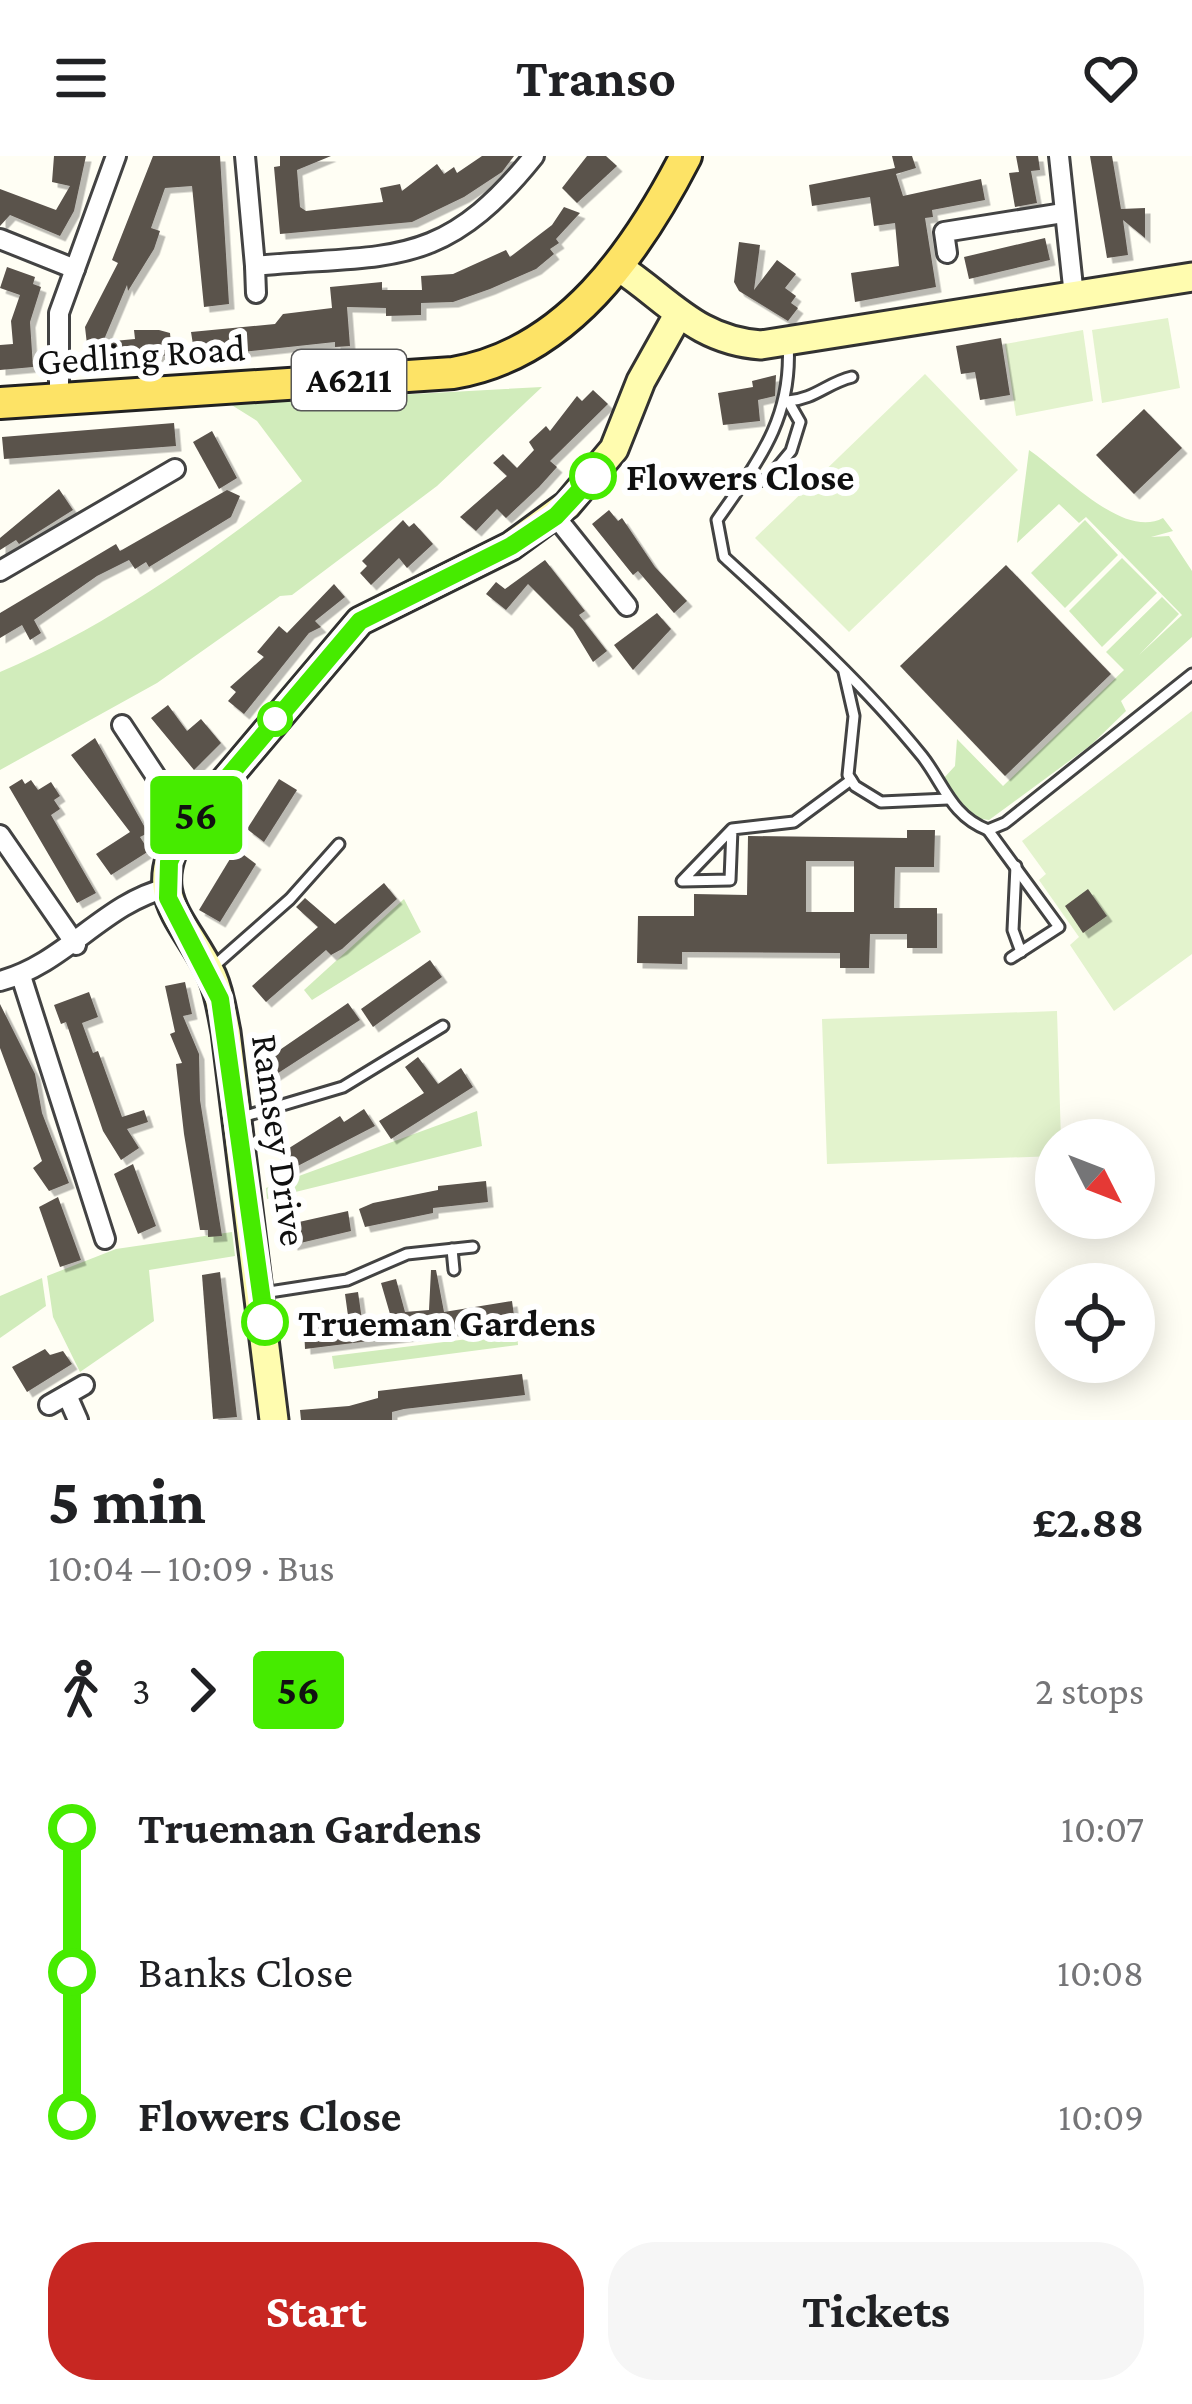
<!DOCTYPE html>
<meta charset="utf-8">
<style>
body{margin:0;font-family:"Crimson Pro",serif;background:#f6f6f6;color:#202124;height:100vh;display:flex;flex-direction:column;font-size:45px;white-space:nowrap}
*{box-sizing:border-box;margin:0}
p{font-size:39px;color:#757577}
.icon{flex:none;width:66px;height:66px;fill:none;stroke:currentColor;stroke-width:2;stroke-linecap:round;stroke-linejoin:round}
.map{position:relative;height:1264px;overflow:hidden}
.panel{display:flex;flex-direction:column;background:#fff;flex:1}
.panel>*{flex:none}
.badge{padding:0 24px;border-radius:9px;font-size:42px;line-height:78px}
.needle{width:78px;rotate:132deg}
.buttons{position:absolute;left:1035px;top:963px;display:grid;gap:24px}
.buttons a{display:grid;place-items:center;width:120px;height:120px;border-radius:50%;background:#fff;box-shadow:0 6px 30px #0003;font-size:60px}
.map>.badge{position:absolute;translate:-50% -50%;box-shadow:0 0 0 6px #fff}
.legs{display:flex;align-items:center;gap:18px;height:132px;padding:0 48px;font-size:39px}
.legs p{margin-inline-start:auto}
.overview{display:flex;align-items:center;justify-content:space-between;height:204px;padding:0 48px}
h1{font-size:66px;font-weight:700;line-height:90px}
.action{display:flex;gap:24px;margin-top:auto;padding:24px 48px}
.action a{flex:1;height:138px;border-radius:48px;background:#c72722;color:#fff;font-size:48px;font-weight:700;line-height:138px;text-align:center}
.action a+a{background:#f6f6f6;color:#202124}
ul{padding:0 48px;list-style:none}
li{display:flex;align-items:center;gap:42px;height:144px;font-size:45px}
li i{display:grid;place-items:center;width:18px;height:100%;margin:0 15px;background:currentColor}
li i::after{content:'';width:30px;height:30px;margin:-15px;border:9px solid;border-radius:50%;background:#fff}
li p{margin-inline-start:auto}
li:first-child i{background:linear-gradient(#0000 50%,currentColor 0)}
li:last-child i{background:linear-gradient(currentColor 50%,#0000 0)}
header{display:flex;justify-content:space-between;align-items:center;height:156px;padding:0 48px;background:#fff;font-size:54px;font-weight:700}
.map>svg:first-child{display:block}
.green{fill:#d1ecbb}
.pitch{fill:#e3f3cd}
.building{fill:#5a524c;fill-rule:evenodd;filter:url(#shadow)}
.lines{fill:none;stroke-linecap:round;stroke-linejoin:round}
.lane-casing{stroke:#434343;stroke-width:15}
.street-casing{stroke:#434343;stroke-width:24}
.secondary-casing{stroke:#323232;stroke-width:33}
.primary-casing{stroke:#212121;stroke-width:36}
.lane{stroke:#fff;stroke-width:9}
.street{stroke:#fff;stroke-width:18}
.secondary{stroke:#fffcaf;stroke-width:27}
.primary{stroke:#fde366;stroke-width:30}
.line-1-casing{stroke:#fff;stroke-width:27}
.line-1{stroke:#46eb00;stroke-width:18}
.stop-1-dot{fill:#fff;stroke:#46eb00;stroke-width:6}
.labels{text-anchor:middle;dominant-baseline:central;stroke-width:12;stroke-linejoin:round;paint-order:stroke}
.shield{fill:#fff;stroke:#585858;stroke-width:3}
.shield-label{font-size:36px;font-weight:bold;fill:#101010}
.street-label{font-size:39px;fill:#101010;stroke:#fff}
.stop-label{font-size:39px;font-weight:bold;fill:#101010;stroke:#fff;text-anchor:start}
</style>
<header><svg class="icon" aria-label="menu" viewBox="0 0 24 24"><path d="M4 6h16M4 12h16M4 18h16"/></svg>Transo<svg class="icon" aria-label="heart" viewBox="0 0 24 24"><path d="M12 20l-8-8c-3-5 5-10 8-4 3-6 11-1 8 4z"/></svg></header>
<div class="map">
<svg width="1192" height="1264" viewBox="0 0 1192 1264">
<defs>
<filter id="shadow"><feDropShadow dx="5.5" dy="5.5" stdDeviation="0" flood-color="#0004"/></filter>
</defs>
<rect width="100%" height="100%" fill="#fffef4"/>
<!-- green -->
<g class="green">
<path d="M542 231 437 330 292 439 280 440 157 527 0 614V516C110 469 209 398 302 325L257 265 230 248Z"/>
<path d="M1029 294C1063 317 1123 384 1163 362L1173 375 1151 381 1169 380 1192 415V481L1121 545 1126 555 1091 589 989 664 974 662 943 623 955 610 957 583 1003 630 1124 514 1106 496 1162 441 1179 458 1139 499 1182 459 1086 361 1079 367 1059 348 1017 387Z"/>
<polygon points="1085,364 1118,399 1065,452 1031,417"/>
<polygon points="1122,402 1157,437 1102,491 1069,455"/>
<polygon points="404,743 421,776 312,844 304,834"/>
<polygon points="477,955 482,990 267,1043 266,1032"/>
<polygon points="232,1076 235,1100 149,1114 154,1165 80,1216 53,1161 47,1120 116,1093"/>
<polygon points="42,1122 46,1150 0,1182 0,1140"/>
<polygon points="517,1177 518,1189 334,1213 332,1200"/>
</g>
<!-- pitch -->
<g class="pitch">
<polygon points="1168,162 1180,232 1102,247 1092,174"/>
<polygon points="1083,174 1093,245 1016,260 1005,188"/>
<polygon points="925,218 1018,314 849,476 755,382"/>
<polygon points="1192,555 1192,798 1114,855 1070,789 1079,781 1039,724 1046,718 1022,685"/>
<polygon points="1057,855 1061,984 1056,984 1056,1000 827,1008 822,863"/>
</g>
<!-- building -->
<g class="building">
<polygon points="54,0 86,0 74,55 60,80 10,59 0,70 0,33 56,54 70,30 52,26"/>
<polygon points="153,0 220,0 229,148 204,151 192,30 165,32 151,72 160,75 154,93 128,135 127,129 103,186 135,183 134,174 159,174 170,177 172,199 93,208 90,215 85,171 118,107 112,104"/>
<polygon points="280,0 331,0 297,14 300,51 306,55 383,46 380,32 400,28 402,35 437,8 444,18 454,11 457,17 482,0 514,0 502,16 464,41 412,66 280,78 274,11 280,10"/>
<polygon points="587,0 606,0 617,10 577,47 562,32"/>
<polygon points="892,0 912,0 916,12 896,18 903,40 981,23 985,44 932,54 933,61 925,62 936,131 855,146 851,117 899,110 895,67 874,70 870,41 812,50 809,29 895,12"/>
<polygon points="1016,0 1038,0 1040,14 1031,15 1037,47 1015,51 1009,17 1019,16"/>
<polygon points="1090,0 1112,0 1121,53 1145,52 1145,82 1123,64 1128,99 1107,102"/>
<polygon points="564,51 580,57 556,83 559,87 550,93 554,98 536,113 490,133 453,146 421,147 421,159 386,160 386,152 347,151 350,190 335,191 335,186 195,201 191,176 275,168 283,158 332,152 330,131 382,126 382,134 422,134 421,120 453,118 506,94 510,101 552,69"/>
<polygon points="1045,82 1050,104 969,123 964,101"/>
<polygon points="739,86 760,89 754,134 777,104 796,118 785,132 796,140 791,147 798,152 788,165 739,135 734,126"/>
<polygon points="7,111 35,121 33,128 41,131 30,166 33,211 0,214 0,189 13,188 11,165 20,139 0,132"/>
<polygon points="1001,182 1010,239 980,244 975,216 961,218 956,190"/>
<polygon points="776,219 775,240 758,244 760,265 723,269 718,237 753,231 752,225"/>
<polygon points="593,234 608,248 550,305 557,311 539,331 506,362 497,353 476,375 460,361 507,320 493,307 503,298 517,312 534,294 529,286 546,270 550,275 577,240 582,245"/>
<polygon points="1144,253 1182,292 1134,338 1096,299"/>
<polygon points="174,267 176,290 4,303 2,281"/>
<polygon points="212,275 237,322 219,333 193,286"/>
<polygon points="59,333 73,354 19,388 16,384 0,394 0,382"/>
<polygon points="227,334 240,340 231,361 149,411 146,406 135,413 129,404 97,420 34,464 41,477 30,484 22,469 0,482 0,457 116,388 120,395"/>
<polygon points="609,354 618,365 622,362 655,411 687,445 674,457 638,415 633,419 592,368"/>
<polygon points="403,364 409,371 414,367 433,388 407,412 399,402 371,429 360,417 367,410 362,405"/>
<polygon points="545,404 585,455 579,459 607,495 593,506 573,473 528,428 506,454 486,438 496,426 505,433"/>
<polygon points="1006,409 1111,518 1005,620 900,510"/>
<polygon points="334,428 345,441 315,465 321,471 309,477 244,558 228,545 236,536 230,531 264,501 257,496 279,470 287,477"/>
<polygon points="657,457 671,473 633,514 614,489"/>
<polygon points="168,549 187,575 201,563 221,587 194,614 151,562"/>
<polygon points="95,582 148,677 140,681 149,695 111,719 96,698 130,676 71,599"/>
<polygon points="22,623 25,628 31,624 38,634 51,626 60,640 54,644 60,653 51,659 96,737 77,747 9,631"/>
<polygon points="279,623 297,634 264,686 247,673"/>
<path d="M907 674H935L934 711H895L894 752H937V792H907V778H870L869 812H840V797L682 796V808L637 807 638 760H694V738L747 739 748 680 907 682ZM806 705H854V756H806Z"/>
<polygon points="236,693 256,708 220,766 199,754"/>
<polygon points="384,727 397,743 342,793 331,799 326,794 266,846 252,830 318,771 296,751 305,742 335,768"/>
<polygon points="1088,733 1107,760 1083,777 1065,750"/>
<polygon points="430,804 442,821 373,871 361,853"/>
<polygon points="185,826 192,858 183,860 199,898 200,944 222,1080 208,1081 208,1074 200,1074 184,978 176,908 182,907 170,878 175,876 165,830"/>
<polygon points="89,836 98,861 82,867 93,897 98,895 122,961 144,954 148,966 127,973 139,992 121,1004 103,975 66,866 61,868 54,849"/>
<polygon points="348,847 360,864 269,923 262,913 271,907 268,902"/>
<polygon points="0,848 35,918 42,957 69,1027 49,1035 33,1012 42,1005 0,892"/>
<polygon points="418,901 438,928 461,912 473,931 391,983 379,965 424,937 405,911"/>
<polygon points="364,953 375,970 288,1015 278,999 340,960 344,966"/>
<polygon points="133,1008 156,1070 138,1078 114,1018"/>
<polygon points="486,1025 488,1046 433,1052 433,1057 365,1071 359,1053 373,1047 438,1034 438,1030"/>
<polygon points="58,1041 81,1104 60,1111 39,1051"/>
<polygon points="348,1055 351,1075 292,1089 290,1068"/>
<polygon points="431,1114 436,1114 444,1156 512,1145 515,1167 305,1193 304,1171 349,1167 345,1138 358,1136 362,1164 390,1158 381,1127 396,1123 405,1156 429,1154"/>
<polygon points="220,1116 237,1261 213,1263 202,1119"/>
<polygon points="45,1193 50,1199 63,1195 72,1208 27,1236 12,1211"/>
<polygon points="522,1218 525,1239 404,1253 392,1256 392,1264 301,1264 300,1254 349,1250 378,1242 378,1235"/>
</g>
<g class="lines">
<defs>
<g id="lane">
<path d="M788 187C793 262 759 304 717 364L724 401C793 464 863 527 922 600 944 628 951 660 988 674L1005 667 1192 518"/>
<path d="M788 245C815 243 827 227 852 221"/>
<polyline points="742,326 767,324 791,295 800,266 788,245"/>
<polyline points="844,516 854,560 848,619 855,630 881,646 948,643"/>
<polyline points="732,673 730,724 682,725 732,673 794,666 851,624"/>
<polyline points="988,674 1059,771 1011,802"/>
<polyline points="1016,710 1013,774 1021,796"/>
<polyline points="214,810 290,743 339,688"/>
<polyline points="242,961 343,931 443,870"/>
<polyline points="452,1093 454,1114"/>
<polyline points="263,1137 347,1124 407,1098 473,1091"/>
</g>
<g id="street">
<path d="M245 0 255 110C390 97 441 116 534 0"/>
<polyline points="1059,0 1074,140"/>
<polyline points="0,83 75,113"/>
<polyline points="947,97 944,76 1063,57"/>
<polyline points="255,110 256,137"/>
<polyline points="59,242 59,157 116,0"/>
<polyline points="555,360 627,450"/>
<polyline points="0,415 175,313"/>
<polyline points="122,569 157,622 197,657"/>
<polyline points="0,679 76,789"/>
<polyline points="21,820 105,1083"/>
<path d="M0 825C65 808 104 747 167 732"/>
<polyline points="67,1239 78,1264"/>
<polyline points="49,1249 84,1229"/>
</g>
<g id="secondary">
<path d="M617 110C669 144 695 184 761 189L1192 121"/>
<path d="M274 1264 226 876C222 857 220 838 212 820 186 764 142 740 184 673L360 465 511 390 567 349 614 293 641 225 678 159"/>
</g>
<path id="primary" d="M0 247 453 217C567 198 637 95 686 0"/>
</defs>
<!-- lane casing -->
<use href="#lane" class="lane-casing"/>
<!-- street casing -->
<use href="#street" class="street-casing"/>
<!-- secondary casing -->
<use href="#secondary" class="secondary-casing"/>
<!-- primary casing -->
<use href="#primary" class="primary-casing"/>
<!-- lane -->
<use href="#lane" class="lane"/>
<!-- street -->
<use href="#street" class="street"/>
<!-- secondary -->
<use href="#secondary" class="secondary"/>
<!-- primary -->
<use href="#primary" class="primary"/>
</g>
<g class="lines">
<defs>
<polyline id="line-1" points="265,1166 220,843 168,742 169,706 184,673 360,465 511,390 556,360 593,320"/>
</defs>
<!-- line-1 casing -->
<use href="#line-1" class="line-1-casing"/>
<!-- line-1 -->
<use href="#line-1" class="line-1"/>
</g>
<!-- markers -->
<g class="stop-1-dot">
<circle cx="593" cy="320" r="21"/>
<circle cx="275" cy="563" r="15"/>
<circle cx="265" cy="1166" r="21"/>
</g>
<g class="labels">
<!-- shield labels -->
<rect class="shield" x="292" y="194" width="114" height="60" rx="9"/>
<g class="shield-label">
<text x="349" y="224">A6211</text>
</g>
<!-- street labels -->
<g class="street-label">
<text transform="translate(141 198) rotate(-4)">Gedling Road</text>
<text transform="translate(280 984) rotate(82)">Ramsey Drive</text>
</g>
<!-- stop labels -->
<g class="stop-label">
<text x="626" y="320">Flowers Close</text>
<text x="298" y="1166">Trueman Gardens</text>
</g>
</g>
</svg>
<div class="buttons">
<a><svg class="needle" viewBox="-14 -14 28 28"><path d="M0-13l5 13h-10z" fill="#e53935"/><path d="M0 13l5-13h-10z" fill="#757577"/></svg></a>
<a><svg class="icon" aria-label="locate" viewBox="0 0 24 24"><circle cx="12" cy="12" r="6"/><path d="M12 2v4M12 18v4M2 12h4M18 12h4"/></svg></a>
</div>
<b class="badge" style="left:196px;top:659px;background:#46eb00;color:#111">56</b>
</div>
<section class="panel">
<div class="overview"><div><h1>5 min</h1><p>10:04 – 10:09 · Bus</p></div><b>£2.88</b></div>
<div class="legs"><svg class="icon" aria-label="walk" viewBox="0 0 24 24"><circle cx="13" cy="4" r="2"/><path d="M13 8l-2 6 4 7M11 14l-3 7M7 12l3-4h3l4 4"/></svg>3<svg class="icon" aria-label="forward" viewBox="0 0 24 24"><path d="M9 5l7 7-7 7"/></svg><b class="badge" style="background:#46eb00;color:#111">56</b><p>2 stops</p></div>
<ul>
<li><i style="color:#46eb00"></i><b>Trueman Gardens</b><p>10:07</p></li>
<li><i style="color:#46eb00"></i><span>Banks Close</span><p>10:08</p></li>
<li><i style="color:#46eb00"></i><b>Flowers Close</b><p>10:09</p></li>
</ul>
<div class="action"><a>Start</a><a>Tickets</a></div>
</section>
